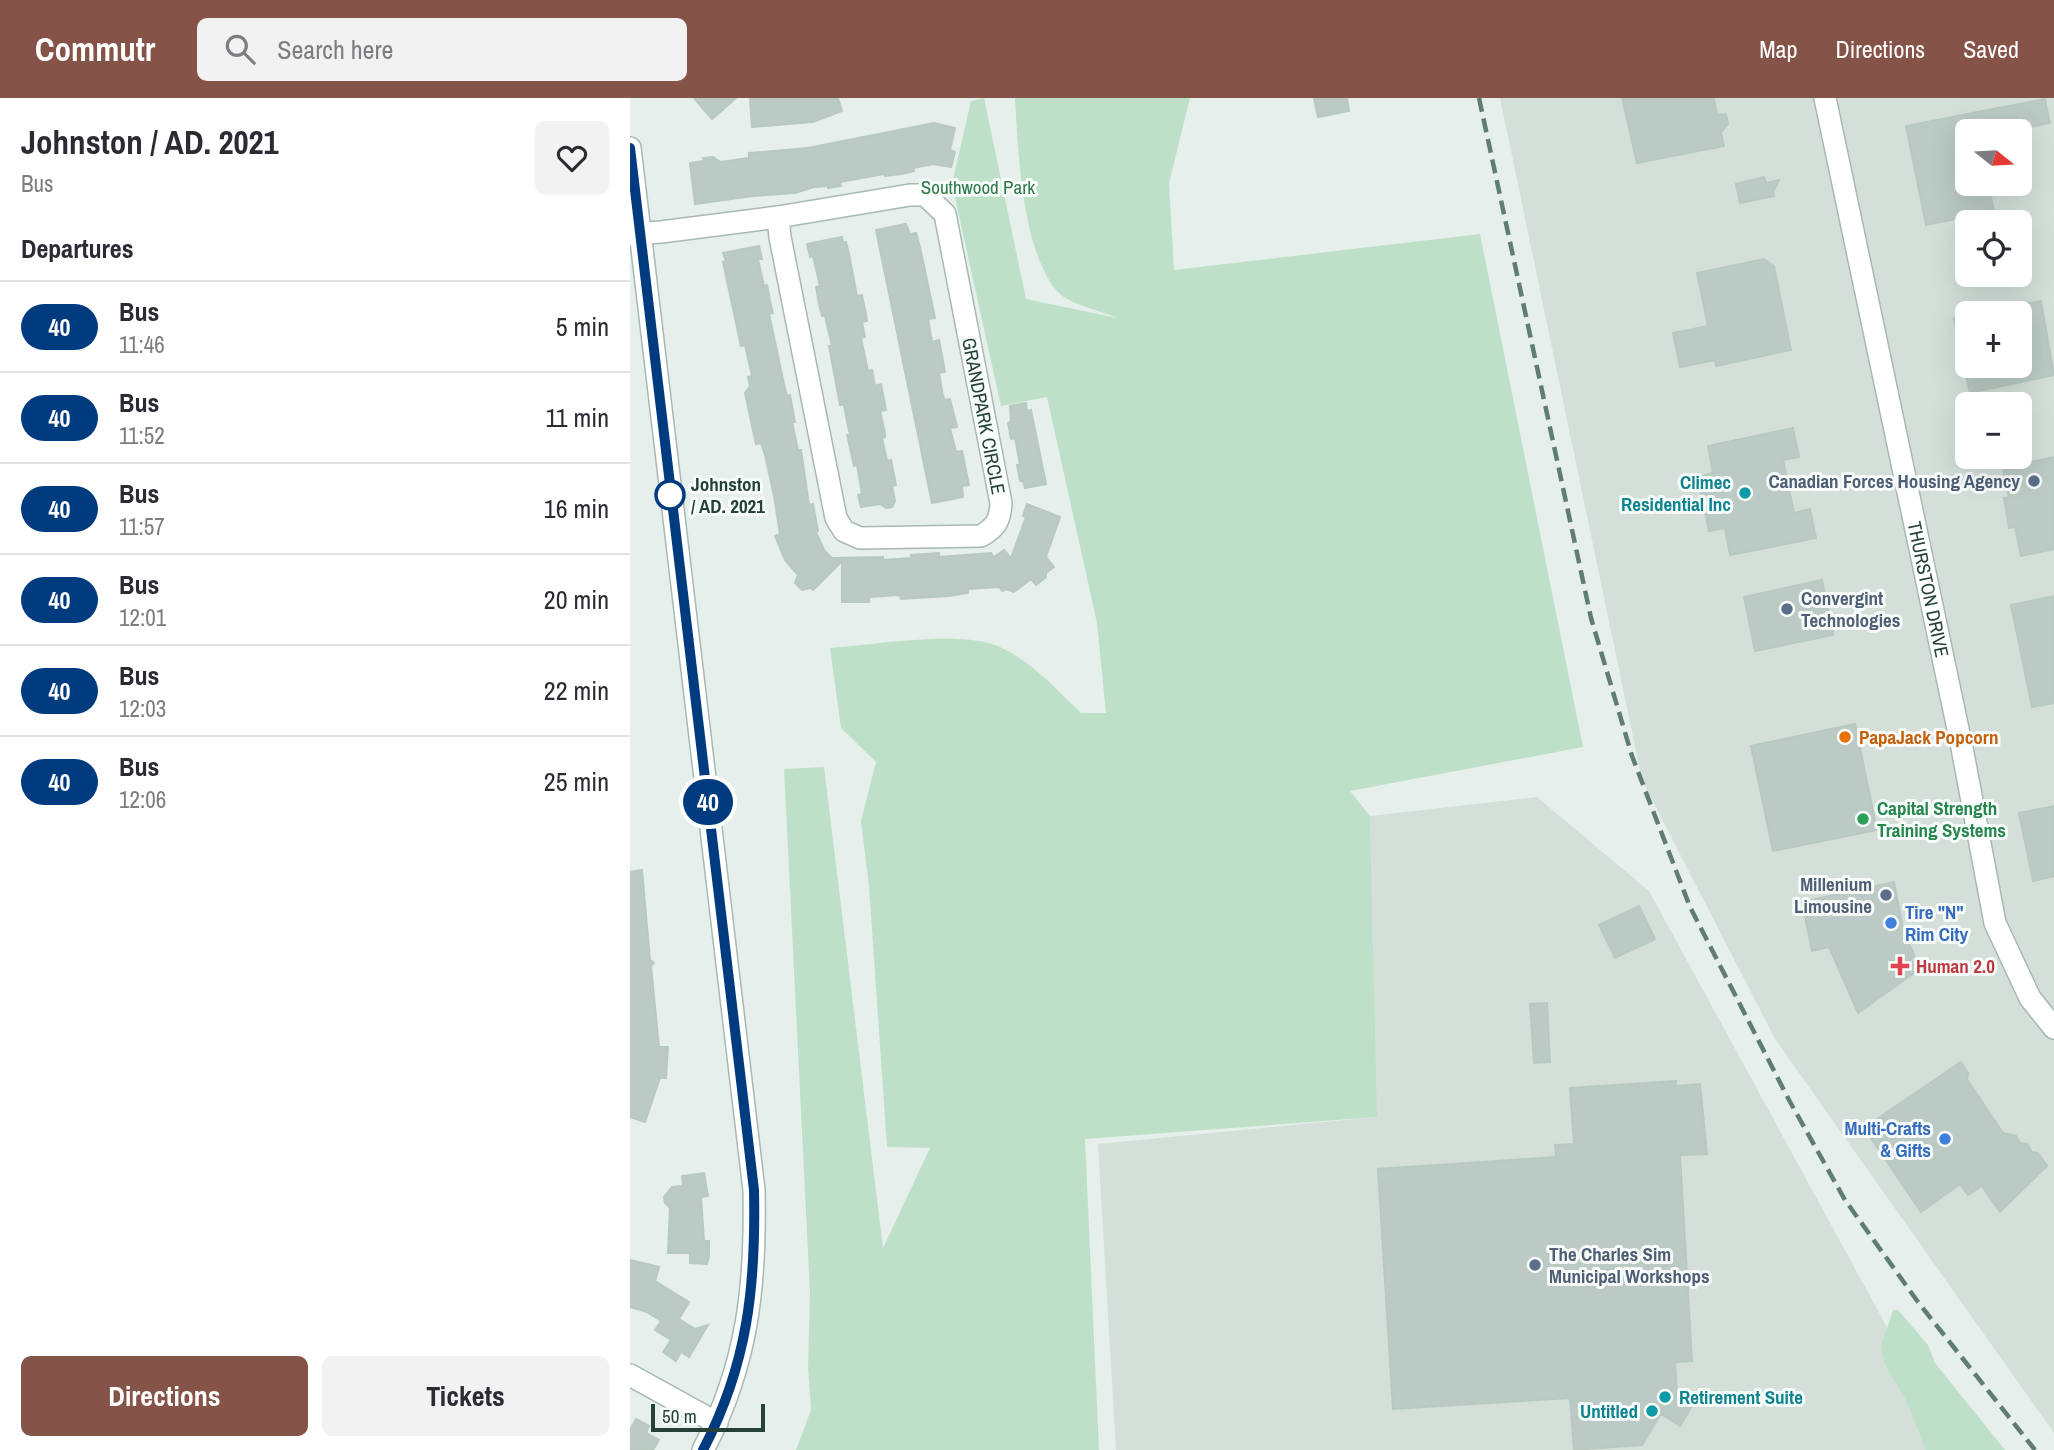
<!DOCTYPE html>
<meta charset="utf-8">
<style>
body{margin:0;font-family:"Archivo Narrow",sans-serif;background:#f2f2f3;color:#2b2b33;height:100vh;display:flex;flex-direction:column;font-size:26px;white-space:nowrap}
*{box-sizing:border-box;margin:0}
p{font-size:23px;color:#7c7c81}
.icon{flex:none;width:38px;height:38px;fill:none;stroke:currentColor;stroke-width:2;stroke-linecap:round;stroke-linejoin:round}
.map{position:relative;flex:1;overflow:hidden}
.sheet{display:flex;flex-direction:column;background:#fff;width:630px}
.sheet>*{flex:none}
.badge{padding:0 14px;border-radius:23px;font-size:24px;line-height:46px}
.needle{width:46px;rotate:108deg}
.tools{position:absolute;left:1325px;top:21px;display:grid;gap:14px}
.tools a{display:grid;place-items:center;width:77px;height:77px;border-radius:10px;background:#fff;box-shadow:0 7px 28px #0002;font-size:35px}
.scale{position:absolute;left:21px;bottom:18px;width:114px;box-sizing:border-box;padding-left:7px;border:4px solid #24423a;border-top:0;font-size:19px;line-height:24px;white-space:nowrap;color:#24423a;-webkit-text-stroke:5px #f7fbf9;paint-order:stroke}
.map>.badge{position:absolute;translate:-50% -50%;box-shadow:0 0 0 4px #fff}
h2{padding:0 21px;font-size:26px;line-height:63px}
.round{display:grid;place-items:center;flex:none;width:74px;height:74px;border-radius:10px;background:#f2f2f3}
.overview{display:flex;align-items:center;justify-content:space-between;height:119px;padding:0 21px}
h1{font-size:33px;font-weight:700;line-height:52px}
.button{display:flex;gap:14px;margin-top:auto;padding:14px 21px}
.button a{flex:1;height:80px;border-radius:10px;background:#855347;color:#fff;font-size:28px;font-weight:700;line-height:80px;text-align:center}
.button a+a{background:#f2f2f3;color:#2b2b33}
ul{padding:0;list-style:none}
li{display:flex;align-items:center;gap:21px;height:91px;padding:0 21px;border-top:2px solid #e1e1e2}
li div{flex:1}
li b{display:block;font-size:26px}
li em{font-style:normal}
li .badge{min-width:77px;font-weight:700;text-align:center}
header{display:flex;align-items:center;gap:42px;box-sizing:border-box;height:98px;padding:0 35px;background:#855347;color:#fff}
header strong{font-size:33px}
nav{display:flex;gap:38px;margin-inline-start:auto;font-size:24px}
.search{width:490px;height:63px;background:#f2f2f3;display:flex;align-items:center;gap:18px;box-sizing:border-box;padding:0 24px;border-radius:10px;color:#7c7c81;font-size:26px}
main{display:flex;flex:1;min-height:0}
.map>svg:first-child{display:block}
.built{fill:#d4dfda;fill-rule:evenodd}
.green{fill:#bfe0c8}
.building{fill:#bbcac4;stroke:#b8c9c2;stroke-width:2}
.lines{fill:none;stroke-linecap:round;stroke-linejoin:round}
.minor-casing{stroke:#a8b8b2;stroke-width:24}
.minor{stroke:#fff;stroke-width:21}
.rail{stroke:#5f7d75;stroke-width:4.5;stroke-dasharray:14 7;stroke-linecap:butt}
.line-casing{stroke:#fff;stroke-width:16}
.line{stroke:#003b80;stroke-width:10}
.service-dot{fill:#5c6f8a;stroke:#f7fbf9;stroke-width:2.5}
.culture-dot{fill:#0f9aa8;stroke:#f7fbf9;stroke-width:2.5}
.stop-dot{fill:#fff;stroke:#003b80;stroke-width:3.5}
.food-dot{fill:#e8710a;stroke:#f7fbf9;stroke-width:2.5}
.leisure-dot{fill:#2e9e5b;stroke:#f7fbf9;stroke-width:2.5}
.shop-dot{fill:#3f7fe0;stroke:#f7fbf9;stroke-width:2.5}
.health-dot{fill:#e0444e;stroke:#f7fbf9;stroke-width:2.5}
.labels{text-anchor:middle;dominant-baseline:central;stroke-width:6;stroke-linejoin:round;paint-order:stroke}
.park-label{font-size:19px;fill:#2d7a4b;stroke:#f7fbf9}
.street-label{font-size:19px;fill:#24423a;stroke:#f7fbf9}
.service-label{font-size:19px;font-weight:bold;fill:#4e5e75;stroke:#f7fbf9;text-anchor:end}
.culture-label{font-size:19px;font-weight:bold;fill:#0d838f;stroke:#f7fbf9;text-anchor:end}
.stop-label{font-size:19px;font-weight:bold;fill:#24423a;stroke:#f7fbf9;text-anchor:start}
.food-label{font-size:19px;font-weight:bold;fill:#c56008;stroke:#f7fbf9;text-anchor:start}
.leisure-label{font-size:19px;font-weight:bold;fill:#27864d;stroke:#f7fbf9;text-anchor:start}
.shop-label{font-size:19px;font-weight:bold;fill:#366cbe;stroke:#f7fbf9;text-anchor:start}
.health-label{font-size:19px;font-weight:bold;fill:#be3a42;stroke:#f7fbf9;text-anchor:start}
</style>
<header>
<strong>Commutr</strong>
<div class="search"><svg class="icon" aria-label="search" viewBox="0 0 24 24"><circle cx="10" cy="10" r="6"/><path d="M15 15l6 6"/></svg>Search here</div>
<nav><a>Map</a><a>Directions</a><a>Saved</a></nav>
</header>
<main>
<section class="sheet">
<div class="overview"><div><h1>Johnston / AD. 2021</h1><p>Bus</p></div><a class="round"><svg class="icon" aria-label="heart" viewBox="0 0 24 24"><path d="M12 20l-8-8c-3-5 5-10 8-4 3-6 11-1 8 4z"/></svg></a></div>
<h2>Departures</h2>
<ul>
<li><span class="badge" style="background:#003b80;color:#fff">40</span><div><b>Bus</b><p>11:46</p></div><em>5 min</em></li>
<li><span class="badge" style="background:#003b80;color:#fff">40</span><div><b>Bus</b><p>11:52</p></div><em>11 min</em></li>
<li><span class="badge" style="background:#003b80;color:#fff">40</span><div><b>Bus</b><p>11:57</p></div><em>16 min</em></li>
<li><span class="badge" style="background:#003b80;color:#fff">40</span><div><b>Bus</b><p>12:01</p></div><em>20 min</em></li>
<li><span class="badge" style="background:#003b80;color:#fff">40</span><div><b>Bus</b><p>12:03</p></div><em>22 min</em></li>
<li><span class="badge" style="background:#003b80;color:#fff">40</span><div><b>Bus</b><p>12:06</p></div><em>25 min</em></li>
</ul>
<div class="button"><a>Directions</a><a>Tickets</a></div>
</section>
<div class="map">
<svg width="1424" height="1352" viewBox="0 0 1424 1352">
<rect width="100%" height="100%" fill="#e6efeb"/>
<!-- built -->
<g class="built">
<path d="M870 0H1424V1335L1145 941 1012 682ZM1337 33H1390V86H1337ZM1337 124H1390V177H1337ZM1337 215H1390V268H1337ZM1337 306H1390V359H1337Z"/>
<polygon points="907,699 1019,793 1318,1341 1345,1352 486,1352 468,1046 746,1019 740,718"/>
</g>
<!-- green -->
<g class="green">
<path d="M354 0 396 201 487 220C472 213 439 206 429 195 392 157 388 52 385 0H560L539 85 544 172 850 136 953 649 720 693 740 718 747 1019 455 1041 469 1352H166L181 1312 178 1268 180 1195 154 671 194 669 253 1150 300 1050 257 1049 239 788 231 723 246 664 211 630 200 550C244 547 335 531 372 550 403 565 427 592 451 615H476L467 525 417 299 371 308 322 86 341 3Z"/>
<polygon points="1263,1212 1268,1212 1298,1247 1305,1265 1375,1352 1296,1352 1275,1300 1255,1267 1251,1248"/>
</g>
<!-- building -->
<g class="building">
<polygon points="64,0 106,0 82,21"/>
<polygon points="120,0 208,0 212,13 183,24 122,29"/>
<polygon points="684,0 717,0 719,13 688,19"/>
<polygon points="992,0 1084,0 1087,17 1096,16 1098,26 1091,34 1094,48 1007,65"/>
<polygon points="1415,1 1420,25 1379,33 1337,33 1337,86 1358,86 1364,113 1296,127 1276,28"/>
<polygon points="304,25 325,30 320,52 325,54 321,69 303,66 283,70 284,73 271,76 255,78 254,76 210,84 211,88 198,90 198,88 184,89 165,95 123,98 65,106 60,65 74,63 73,60 83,59 90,64 119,60 119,55 178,50"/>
<polygon points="1134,79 1136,85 1149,82 1143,94 1144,98 1110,105 1106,86"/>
<polygon points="276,126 280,136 286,135 290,149 305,220 298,221 302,244 309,242 315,274 309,275 313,298 315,302 320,301 327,329 320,330 326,354 332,353 339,387 332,388 333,399 302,405 246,132"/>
<polygon points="212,139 213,145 216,144 219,156 227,198 232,197 236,216 237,223 232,224 235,239 231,240 238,273 242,272 245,288 251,286 256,312 250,313 255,335 255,339 252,340 257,363 261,362 266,387 262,388 265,403 262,409 256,410 250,406 231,409 228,397 232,396 227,367 224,368 219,345 217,337 220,337 217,323 214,307 210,307 199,248 202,248 195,218 192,218 189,206 186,189 190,188 183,158 180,159 177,146"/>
<polygon points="129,148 132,161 128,161 134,188 137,187 140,203 143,215 139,216 154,286 157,298 160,297 165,324 162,324 168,352 171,352 179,407 183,406 188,433 186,434 194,452 202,460 253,459 253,462 281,460 281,457 309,455 309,459 361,455 364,459 374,452 381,460 396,419 393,418 397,406 430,419 416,459 424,469 416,475 416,479 406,487 401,481 384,494 375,491 373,493 369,489 338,491 338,495 319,498 271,501 270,497 239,499 239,504 212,504 212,463 183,492 181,490 172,492 165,485 168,477 155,462 145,438 150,436 144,398 135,357 131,345 126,346 115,295 120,288 118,279 122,278 115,247 111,248 93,164 96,163 93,155"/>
<polygon points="1134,161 1144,168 1161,252 1086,268 1085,262 1050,269 1043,235 1078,228 1067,175"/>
<polygon points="1411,203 1424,277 1340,295 1334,268 1390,268 1390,207"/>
<polygon points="1337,217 1337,253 1331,254 1324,220"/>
<polygon points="396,305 397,313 401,312 416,386 395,390 393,383 390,383 387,367 390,367 385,340 381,341 378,325 381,324 380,308"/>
<polygon points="1163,330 1169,359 1153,362 1164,415 1180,411 1186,440 1100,457 1095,430 1079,433 1068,379 1083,375 1078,348"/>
<polygon points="1424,359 1424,451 1391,458 1385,429 1379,430 1374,400 1379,399 1373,370"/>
<polygon points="1192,482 1201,524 1206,529 1203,533 1203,537 1125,553 1114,499"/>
<polygon points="1424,498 1424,605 1402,609 1381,507"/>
<polygon points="1225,626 1247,732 1143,753 1121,648"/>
<polygon points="1424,708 1424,778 1403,783 1389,715"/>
<polygon points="12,772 20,862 24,865 21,868 29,949 38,949 36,980 30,980 15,1024 0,1019 0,774"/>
<polygon points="1264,784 1276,846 1279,845 1285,859 1281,861 1287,873 1228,915 1199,849 1182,853 1172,804"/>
<polygon points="1009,808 1025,841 985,860 969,827"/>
<polygon points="917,905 920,964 904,965 900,906"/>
<polygon points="1331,964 1338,975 1337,981 1373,1035 1386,1038 1390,1045 1397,1046 1402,1054 1408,1055 1417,1068 1370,1114 1352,1088 1338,1097 1330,1086 1291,1114 1234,1030"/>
<polygon points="1046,983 1046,988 1070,986 1077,1056 1050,1057 1062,1263 1045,1264 1047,1296 1063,1306 1050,1328 1031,1316 1012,1347 944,1352 940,1300 763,1311 748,1071 926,1059 925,1047 944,1046 940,990"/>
<polygon points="74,1075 78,1098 71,1099 74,1143 79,1143 79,1159 77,1166 60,1165 60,1155 38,1155 40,1110 35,1105 34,1099 42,1089 53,1088 52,1078"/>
<polygon points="0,1162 29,1169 25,1183 59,1204 49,1221 65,1231 78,1227 59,1259 51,1254 46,1263 33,1254 41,1242 25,1232 31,1223 17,1214 0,1209"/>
<polygon points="6,1321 19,1328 16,1335 29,1342 23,1352 0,1352 0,1332"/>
</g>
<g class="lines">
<defs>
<g id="minor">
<path id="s1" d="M1195 0 1332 650 1365 825 1400 900 1424 930"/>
<path d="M0 50 124 1092C126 1187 118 1266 73 1352"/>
<path d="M280 97H295L315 116 371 405C370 423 366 429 351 438L230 440 214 433 206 420 150 139 148 119Z"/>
<polyline points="0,136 31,134 148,119"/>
<polyline points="0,1277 87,1325"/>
</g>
</defs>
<!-- minor casing -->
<use href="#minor" class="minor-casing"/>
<!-- minor -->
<use href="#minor" class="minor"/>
<!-- rail -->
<polyline class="rail" points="849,0 961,520 1002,658 1060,809 1159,1002 1215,1102 1288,1204 1405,1352"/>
</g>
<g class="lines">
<defs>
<path id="line" d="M0 50 124 1092C126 1187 118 1266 73 1352"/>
</defs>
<!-- line casing -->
<use href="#line" class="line-casing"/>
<!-- line -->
<use href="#line" class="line"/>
</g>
<!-- markers -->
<g class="service-dot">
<circle cx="1404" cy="383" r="7"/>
<circle cx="1157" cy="511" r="7"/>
<circle cx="1256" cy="797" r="7"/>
<circle cx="905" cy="1167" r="7"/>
</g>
<g class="culture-dot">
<circle cx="1115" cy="395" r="7"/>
<circle cx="1035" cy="1299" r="7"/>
<circle cx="1022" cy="1313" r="7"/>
</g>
<circle class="stop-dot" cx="40" cy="397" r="14"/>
<circle class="food-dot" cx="1215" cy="639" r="7"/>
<circle class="leisure-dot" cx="1233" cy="721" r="7"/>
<g class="shop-dot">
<circle cx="1261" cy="825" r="7"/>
<circle cx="1315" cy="1041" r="7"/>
</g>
<path class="health-dot" d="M1266.5 857.5h7v7h7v7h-7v7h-7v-7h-7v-7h7z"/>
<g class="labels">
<!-- park labels -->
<g class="park-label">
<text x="348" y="89">Southwood Park</text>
</g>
<!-- street labels -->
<g class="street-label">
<text transform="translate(354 318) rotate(79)">GRANDPARK CIRCLE</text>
<text stroke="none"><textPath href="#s1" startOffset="502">THURSTON DRIVE</textPath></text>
</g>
<!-- service labels -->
<g class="service-label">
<text x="1390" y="383">Canadian Forces Housing Agency</text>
<text x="1171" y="500" text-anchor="start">Convergint<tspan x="1171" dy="22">Technologies</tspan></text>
<text x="1242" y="786">Millenium<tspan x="1242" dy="22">Limousine</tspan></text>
<text x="919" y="1156" text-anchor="start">The Charles Sim<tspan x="919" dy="22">Municipal Workshops</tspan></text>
</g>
<!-- culture labels -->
<g class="culture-label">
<text x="1101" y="384">Climec<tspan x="1101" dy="22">Residential Inc</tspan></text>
<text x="1049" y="1299" text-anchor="start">Retirement Suite</text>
<text x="1008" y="1313">Untitled</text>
</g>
<!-- stop labels -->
<g class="stop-label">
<text x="61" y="386">Johnston<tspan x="61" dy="22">/ AD. 2021</tspan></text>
</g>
<!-- food labels -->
<g class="food-label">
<text x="1229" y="639">PapaJack Popcorn</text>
</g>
<!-- leisure labels -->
<g class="leisure-label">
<text x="1247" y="710">Capital Strength<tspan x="1247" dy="22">Training Systems</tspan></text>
</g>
<!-- shop labels -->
<g class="shop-label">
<text x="1275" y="814">Tire "N"<tspan x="1275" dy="22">Rim City</tspan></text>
<text x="1301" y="1030" text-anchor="end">Multi-Crafts<tspan x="1301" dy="22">&amp; Gifts</tspan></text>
</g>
<!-- health labels -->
<g class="health-label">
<text x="1286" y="868">Human 2.0</text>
</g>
</g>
</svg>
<div class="tools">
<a><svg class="needle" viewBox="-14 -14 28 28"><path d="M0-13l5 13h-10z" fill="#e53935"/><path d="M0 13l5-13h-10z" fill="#7c7c81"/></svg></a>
<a><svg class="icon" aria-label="locate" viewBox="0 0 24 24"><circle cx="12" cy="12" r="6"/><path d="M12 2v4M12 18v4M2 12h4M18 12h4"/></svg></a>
<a>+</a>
<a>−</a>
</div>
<div class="scale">50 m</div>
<b class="badge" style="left:78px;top:704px;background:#003b80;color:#fff">40</b>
</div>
</main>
